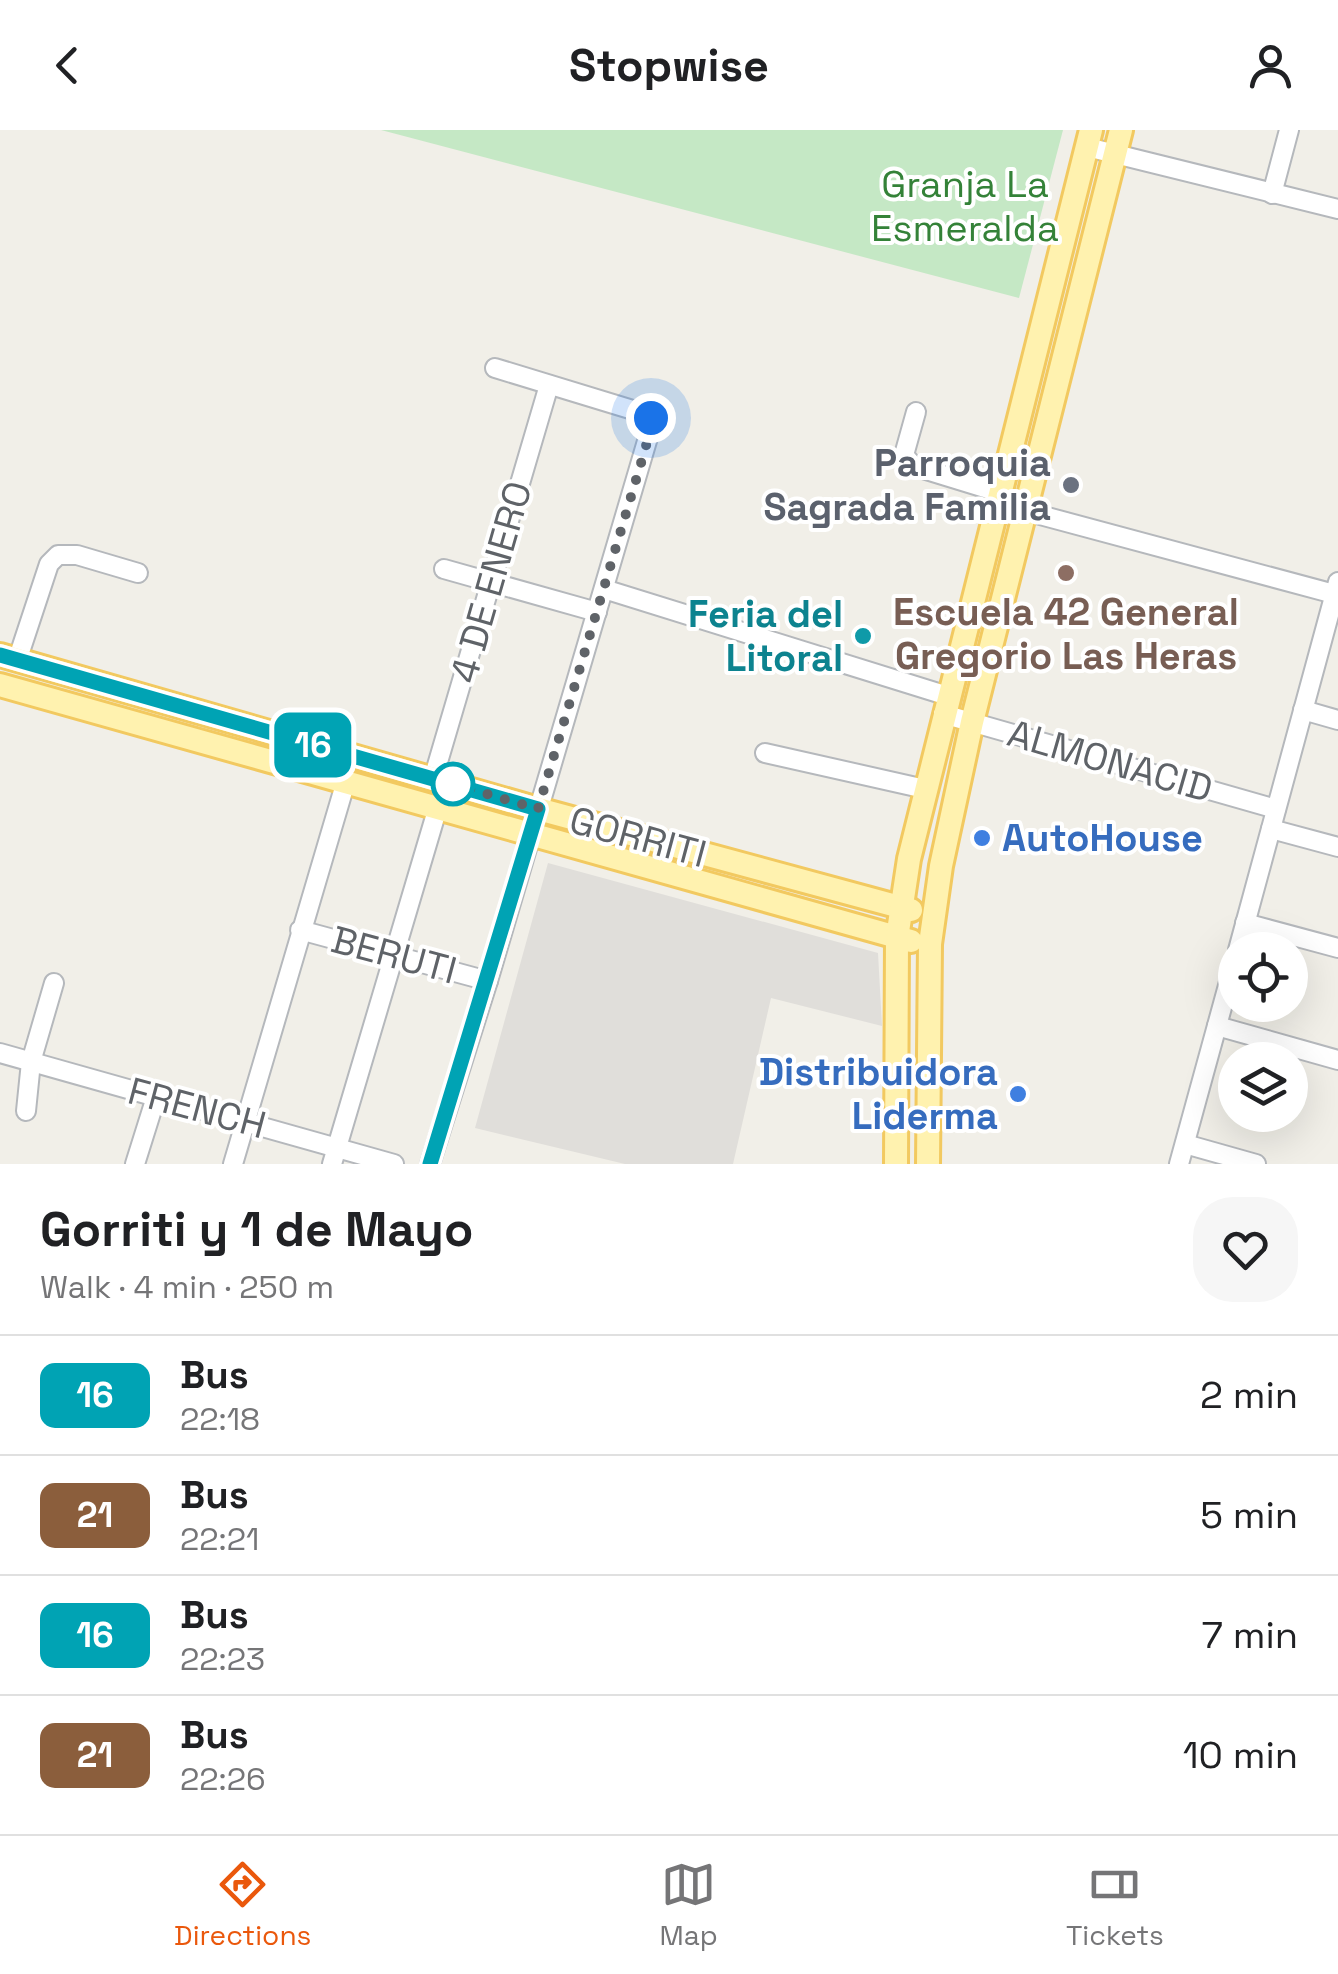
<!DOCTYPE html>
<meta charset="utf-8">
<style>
body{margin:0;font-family:"Space Grotesk",sans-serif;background:#f6f6f6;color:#202124;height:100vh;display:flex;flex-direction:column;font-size:38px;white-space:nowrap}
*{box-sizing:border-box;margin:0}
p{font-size:32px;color:#757577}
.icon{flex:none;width:55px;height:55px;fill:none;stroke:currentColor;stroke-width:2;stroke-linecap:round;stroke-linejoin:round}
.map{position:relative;height:1034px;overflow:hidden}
.sheet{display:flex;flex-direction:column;background:#fff;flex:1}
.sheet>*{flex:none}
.badge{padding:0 20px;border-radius:15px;font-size:35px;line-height:65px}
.fabs{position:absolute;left:1218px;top:802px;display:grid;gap:20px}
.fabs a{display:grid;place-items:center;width:90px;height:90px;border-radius:50%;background:#fff;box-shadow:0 10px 40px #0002;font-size:50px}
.you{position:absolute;width:50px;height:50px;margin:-25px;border:8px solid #fff;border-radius:50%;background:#1a73e8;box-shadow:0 0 0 15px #1a73e833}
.map>.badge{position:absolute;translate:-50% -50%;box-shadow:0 0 0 5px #fff}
.round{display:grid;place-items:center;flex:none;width:105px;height:105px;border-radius:40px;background:#f6f6f6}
.overview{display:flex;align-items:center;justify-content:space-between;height:170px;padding:0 40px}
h1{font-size:48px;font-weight:800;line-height:75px}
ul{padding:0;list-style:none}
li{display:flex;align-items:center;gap:30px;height:120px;padding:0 40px;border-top:2px solid #e0e0e0}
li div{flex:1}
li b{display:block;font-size:38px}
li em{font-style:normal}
li .badge{min-width:110px;font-weight:700;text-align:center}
header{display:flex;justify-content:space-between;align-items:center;height:130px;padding:0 40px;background:#fff;font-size:45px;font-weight:800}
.tab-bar{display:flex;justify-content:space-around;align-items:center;height:140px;border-top:2px solid #e0e0e0;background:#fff;font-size:28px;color:#757577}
.tab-bar a{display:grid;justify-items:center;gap:5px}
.tab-bar .active{color:#ea580c}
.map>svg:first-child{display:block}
.industrial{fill:#e0deda}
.green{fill:#c5e8c5}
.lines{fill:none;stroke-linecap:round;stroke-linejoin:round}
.minor-casing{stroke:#b5b8bc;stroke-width:22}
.major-casing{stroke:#f2c960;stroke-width:28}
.minor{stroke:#fff;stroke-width:18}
.major{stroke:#fff2af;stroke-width:22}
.line-casing{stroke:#fff;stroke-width:22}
.line{stroke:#00a3b4;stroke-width:15}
.walk{stroke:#5f6368;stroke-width:10;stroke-dasharray:0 18}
.worship-dot{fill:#6b7280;stroke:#fff;stroke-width:4}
.education-dot{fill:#8d6e63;stroke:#fff;stroke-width:4}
.culture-dot{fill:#0f9aa8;stroke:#fff;stroke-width:4}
.stop-dot{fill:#fff;stroke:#00a3b4;stroke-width:5}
.shop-dot{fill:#3f7fe0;stroke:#fff;stroke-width:4}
.labels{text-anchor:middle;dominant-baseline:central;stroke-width:8;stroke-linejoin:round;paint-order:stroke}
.park-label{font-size:38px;fill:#348238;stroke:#fff}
.worship-label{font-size:38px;font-weight:bold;fill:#5b616d;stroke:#fff;text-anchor:end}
.street-label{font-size:38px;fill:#5f6368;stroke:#fff}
.education-label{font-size:38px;font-weight:bold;fill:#785e54;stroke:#fff}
.culture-label{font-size:38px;font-weight:bold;fill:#0d838f;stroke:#fff;text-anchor:end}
.shop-label{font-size:38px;font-weight:bold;fill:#366cbe;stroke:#fff;text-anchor:start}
</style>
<header><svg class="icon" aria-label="back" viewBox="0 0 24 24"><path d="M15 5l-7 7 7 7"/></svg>Stopwise<svg class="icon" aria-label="person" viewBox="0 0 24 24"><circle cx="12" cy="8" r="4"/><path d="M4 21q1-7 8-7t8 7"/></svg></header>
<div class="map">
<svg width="1338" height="1034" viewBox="0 0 1338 1034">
<rect width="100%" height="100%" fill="#f1efe8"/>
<!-- industrial -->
<polygon class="industrial" points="548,733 878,823 882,896 771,868 733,1034 625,1034 475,998"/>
<!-- green -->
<polygon class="green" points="381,0 1063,0 1019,168"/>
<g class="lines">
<defs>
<g id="minor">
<polyline points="1087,17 1338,79"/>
<polyline points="1272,64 1289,0"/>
<polyline points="916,282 904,325 913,336 1001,363"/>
<polyline points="1025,381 1338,465"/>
<polyline points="444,439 597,482"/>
<polyline points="604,459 948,566"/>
<polyline points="17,531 49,434 58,425 77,425 138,443"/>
<polyline points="1303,580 1338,590"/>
<polyline points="943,584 1276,679"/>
<polyline points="765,623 925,659"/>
<polyline points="433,649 549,255"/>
<polyline points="1271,699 1338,717"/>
<polyline points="1245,793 1338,818"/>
<polyline points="300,800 488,851"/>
<polyline points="1238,820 1338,452"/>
<polyline points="1217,896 1338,930"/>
<polyline points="0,923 394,1034"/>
<polyline points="26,981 31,932 54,853"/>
<polyline points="1185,1014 1256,1034"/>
<polyline points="135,1034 156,967"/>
<polyline points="233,1034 346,651"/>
<polyline points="332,1034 438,677"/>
<polyline points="430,1034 488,851 652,294 646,284 495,238"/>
<polyline points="1179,1034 1235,830"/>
</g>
<g id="major">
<polyline points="0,525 538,679 911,780"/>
<polyline points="0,555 911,811"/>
<polyline points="896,1034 897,808 909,729 1091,0"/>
<polyline points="928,1034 930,814 941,736 972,592 1121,0"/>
</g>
</defs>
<!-- minor casing -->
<use href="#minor" class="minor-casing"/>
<!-- major casing -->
<use href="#major" class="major-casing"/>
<!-- minor -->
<use href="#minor" class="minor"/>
<!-- major -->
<use href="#major" class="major"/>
</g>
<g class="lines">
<defs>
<polyline id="line" points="0,525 538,679 430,1034"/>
</defs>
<!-- line casing -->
<use href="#line" class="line-casing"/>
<!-- line -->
<use href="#line" class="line"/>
<!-- walk -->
<polyline class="walk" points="453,654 538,679 644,323 652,294 651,288"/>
</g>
<!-- markers -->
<circle class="worship-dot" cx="1071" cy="355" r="10"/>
<circle class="education-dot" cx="1066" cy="443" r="10"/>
<circle class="culture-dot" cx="863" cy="506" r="10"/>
<circle class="stop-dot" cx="453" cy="654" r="20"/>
<g class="shop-dot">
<circle cx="982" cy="708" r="10"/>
<circle cx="1018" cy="964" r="10"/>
</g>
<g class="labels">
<!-- park labels -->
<g class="park-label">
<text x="965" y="54">Granja La<tspan x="965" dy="44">Esmeralda</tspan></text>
</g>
<!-- worship labels -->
<g class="worship-label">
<text x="1051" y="333">Parroquia<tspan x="1051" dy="44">Sagrada Familia</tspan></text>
</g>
<!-- street labels -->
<g class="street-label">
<text transform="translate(491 452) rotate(-74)">4 DE ENERO</text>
<text transform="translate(1110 631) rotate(16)">ALMONACID</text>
<text transform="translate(638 707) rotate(15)">GORRITI</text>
<text transform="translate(394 825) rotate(15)">BERUTI</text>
<text transform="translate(197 978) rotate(15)">FRENCH</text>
</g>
<!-- education labels -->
<g class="education-label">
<text x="1066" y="482">Escuela 42 General<tspan x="1066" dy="44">Gregorio Las Heras</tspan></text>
</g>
<!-- culture labels -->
<g class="culture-label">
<text x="843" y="484">Feria del<tspan x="843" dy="44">Litoral</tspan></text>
</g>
<!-- shop labels -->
<g class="shop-label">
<text x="1002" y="708">AutoHouse</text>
<text x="998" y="942" text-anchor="end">Distribuidora<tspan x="998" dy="44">Liderma</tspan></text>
</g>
</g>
</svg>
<div class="fabs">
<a><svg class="icon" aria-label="locate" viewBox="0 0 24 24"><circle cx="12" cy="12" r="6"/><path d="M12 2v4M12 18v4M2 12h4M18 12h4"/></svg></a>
<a><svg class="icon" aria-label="layers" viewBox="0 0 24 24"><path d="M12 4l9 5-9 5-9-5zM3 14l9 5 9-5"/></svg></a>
</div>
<div class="you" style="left:651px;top:288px"></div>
<b class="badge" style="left:313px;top:615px;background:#00a3b4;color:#fff">16</b>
</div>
<section class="sheet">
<div class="overview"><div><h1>Gorriti y 1 de Mayo</h1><p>Walk · 4 min · 250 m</p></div><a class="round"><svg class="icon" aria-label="heart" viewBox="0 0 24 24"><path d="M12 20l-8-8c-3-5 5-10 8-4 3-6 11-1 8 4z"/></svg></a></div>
<ul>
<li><span class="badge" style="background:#00a3b4;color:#fff">16</span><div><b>Bus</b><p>22:18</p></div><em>2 min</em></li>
<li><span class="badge" style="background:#8b5e3c;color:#fff">21</span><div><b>Bus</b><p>22:21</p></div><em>5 min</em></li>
<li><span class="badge" style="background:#00a3b4;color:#fff">16</span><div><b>Bus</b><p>22:23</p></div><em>7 min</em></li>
<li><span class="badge" style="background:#8b5e3c;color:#fff">21</span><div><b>Bus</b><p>22:26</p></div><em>10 min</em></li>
</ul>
</section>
<nav class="tab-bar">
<a class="active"><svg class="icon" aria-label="directions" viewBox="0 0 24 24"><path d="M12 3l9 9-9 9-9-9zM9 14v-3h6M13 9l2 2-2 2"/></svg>Directions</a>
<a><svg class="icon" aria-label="map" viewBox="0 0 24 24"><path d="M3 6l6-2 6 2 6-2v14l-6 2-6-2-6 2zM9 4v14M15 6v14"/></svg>Map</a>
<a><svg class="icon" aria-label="tickets" viewBox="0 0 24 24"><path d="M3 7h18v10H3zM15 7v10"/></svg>Tickets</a>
</nav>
